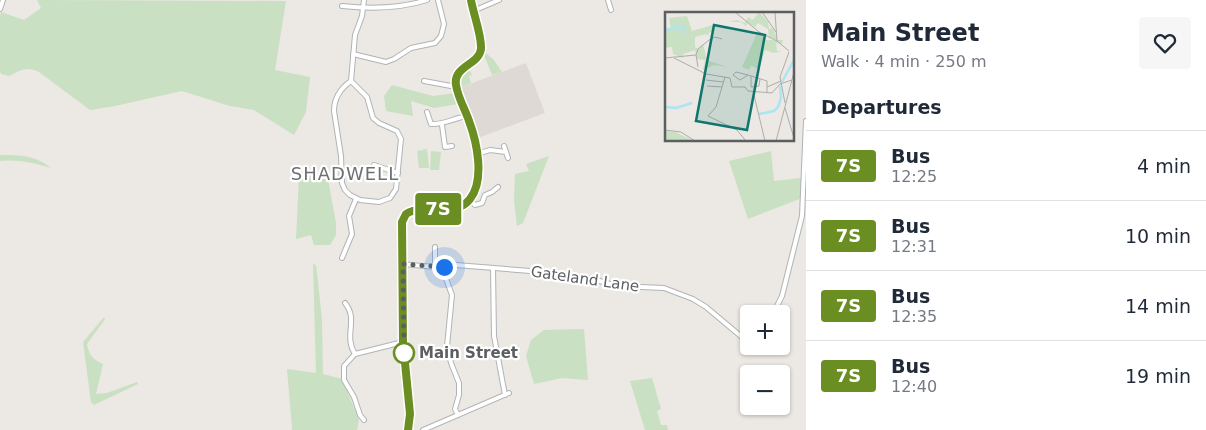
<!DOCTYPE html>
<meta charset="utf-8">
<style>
body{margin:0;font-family:"DejaVu Sans",sans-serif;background:#f6f6f7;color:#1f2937;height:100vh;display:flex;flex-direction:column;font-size:19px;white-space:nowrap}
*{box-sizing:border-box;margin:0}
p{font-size:16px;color:#747a83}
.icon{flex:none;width:28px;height:28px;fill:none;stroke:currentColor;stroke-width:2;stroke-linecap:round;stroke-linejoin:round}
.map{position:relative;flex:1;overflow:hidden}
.details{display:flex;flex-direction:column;background:#fff;width:400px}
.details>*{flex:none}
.badge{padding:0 10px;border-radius:4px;font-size:18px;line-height:32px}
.controls{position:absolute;left:740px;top:305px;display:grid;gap:10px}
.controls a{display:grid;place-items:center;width:50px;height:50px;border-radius:5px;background:#fff;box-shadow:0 1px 4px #0004;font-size:25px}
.you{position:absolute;width:25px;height:25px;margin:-12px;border:4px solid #fff;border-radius:50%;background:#1a73e8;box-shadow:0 0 0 8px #1a73e833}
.map>.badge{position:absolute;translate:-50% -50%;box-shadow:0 0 0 2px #fff}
h2{padding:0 15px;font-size:19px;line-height:45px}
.round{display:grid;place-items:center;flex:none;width:52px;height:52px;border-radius:5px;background:#f6f6f7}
.head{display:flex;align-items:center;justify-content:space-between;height:85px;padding:0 15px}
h1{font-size:24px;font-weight:700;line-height:38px}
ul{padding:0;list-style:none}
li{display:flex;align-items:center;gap:15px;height:70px;padding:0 15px;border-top:1px solid #e0e1e3}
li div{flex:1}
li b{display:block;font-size:19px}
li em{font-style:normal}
li .badge{min-width:55px;font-weight:700;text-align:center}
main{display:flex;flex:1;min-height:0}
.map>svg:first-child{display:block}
.education{fill:#ded9d4}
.green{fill:#c9e0c2}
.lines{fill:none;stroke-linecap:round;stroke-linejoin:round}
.minor-casing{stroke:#b0b4b6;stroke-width:6}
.minor{stroke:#fff;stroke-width:4}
.line-casing{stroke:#fff;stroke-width:11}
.line{stroke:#6b8e23;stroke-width:8}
.walk{stroke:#5b5f61;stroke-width:5;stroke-dasharray:0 9}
.stop-dot{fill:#fff;stroke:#6b8e23;stroke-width:2.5}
.labels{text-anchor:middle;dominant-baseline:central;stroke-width:4.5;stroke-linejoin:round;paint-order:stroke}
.street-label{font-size:15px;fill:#5b5f61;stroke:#fff}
.stop-label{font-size:15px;font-weight:bold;fill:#5b5f61;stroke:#fff;text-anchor:start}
.quarter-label{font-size:18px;letter-spacing:1px;fill:#6c7173;stroke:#fff}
.inset-river{fill:none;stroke:#abe4f4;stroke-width:2.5}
.inset-road{fill:none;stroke:#aeadab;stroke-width:1}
.view{fill:#0f766e;fill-opacity:0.15;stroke:#0f766e;stroke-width:2.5}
.inset-edge{fill:none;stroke:#5b5f61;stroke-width:2.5}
</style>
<main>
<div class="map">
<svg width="806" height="430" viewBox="0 0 806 430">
<rect width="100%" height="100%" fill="#ece8e3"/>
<!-- education -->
<polygon class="education" points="526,63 545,113 478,138 478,131 473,130 459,88"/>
<!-- green -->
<g class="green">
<path d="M37 0 286 1 275 70 310 77 306 112 294 135 254 110 230 106 182 91 115 106 90 110 39 72C26 66 21 70 9 76L1 74 0 71V16L1 12 24 20 41 8Z"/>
<polygon points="486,53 494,60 502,72 492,75 484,55"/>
<path d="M468 67 472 75 469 76 471 83 459 88C458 79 461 73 468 67Z"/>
<polygon points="392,85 433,96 455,93 458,104 434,108 411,101 413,116 386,111 384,96"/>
<polygon points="427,149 429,168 419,168 417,151"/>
<polygon points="431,151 441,152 439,170 430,170"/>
<polygon points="771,151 774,181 801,178 802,198 748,219 729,161"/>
<path d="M0 155C20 155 35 155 51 168 34 163 18 159 0 161Z"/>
<polygon points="549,156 523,223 517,226 514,201 515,174 529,171 526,164"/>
<polygon points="299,177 328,179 336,223 336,235 330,245 314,245 311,235 296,239"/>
<polygon points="313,264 316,265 322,319 323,374 342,379 359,420 357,430 292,430 292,428 287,369 316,373"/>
<path d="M104 317 105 319 87 344C89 355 92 359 103 364L96 394 107 393 137 382 138 384 94 405 91 402 83 342Z"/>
<polygon points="584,329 588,380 562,378 534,384 526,356 531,340 544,330"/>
<polygon points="652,378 661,409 657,411 661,425 667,425 668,430 645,430 630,381"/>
</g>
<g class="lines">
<defs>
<g id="minor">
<polyline points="608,0 611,10"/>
<path d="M342 6C371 9 399 9 427 0"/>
<polyline points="0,9 3,0"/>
<polyline points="473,11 499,0"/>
<polyline points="353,54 386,62 394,59 411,48 435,43 441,36 444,24 438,0"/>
<path d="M351 81C341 88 334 98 334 111L341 156 342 183 345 190 350 195 360 200 379 202 390 198 396 189 401 139 397 131 379 123 373 118 367 97 351 81 355 35 362 16 364 0"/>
<polyline points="424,81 451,86 456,85"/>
<path d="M427 112 431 124C444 125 454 118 467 116"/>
<polyline points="442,125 445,147 452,146"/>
<polyline points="504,146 508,158"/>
<polyline points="477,154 490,150 506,152"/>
<polyline points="374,165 398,173"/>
<polyline points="470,200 475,205 482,203 485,195 492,192 498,187"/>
<polyline points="435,247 435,267"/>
<polyline points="342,258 352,234 349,216 356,199"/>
<path d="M403 264C421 266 438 268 456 265L543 272 570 277 589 278 617 286 664 288 693 299 706 307 749 343"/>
<polyline points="444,267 445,276 452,295 447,346 451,363 459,383 459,395 455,409 458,415"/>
<polyline points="493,268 494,336 505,395"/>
<path d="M345 303C359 320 343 335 355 354"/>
<polyline points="773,314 782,296 802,216 806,121"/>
<polyline points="364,420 360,415 354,397 344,380 344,366 355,354 403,342"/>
<path d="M408 430 410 414 403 342V223L406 214C425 201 454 219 470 199 485 180 477 142 469 121 465 109 458 98 456 85 453 66 479 65 481 49 482 36 473 13 471 0"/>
<polyline points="423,430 509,393"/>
</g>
</defs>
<!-- minor casing -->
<use href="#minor" class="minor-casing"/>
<!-- minor -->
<use href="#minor" class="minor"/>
</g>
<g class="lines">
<defs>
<path id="line" d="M408 430 410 414 403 342 402 222 406 214C426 201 455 219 470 199 485 180 477 142 469 121 465 109 458 98 456 85 453 66 479 65 481 49 482 36 473 13 471 0"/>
</defs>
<!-- line casing -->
<use href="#line" class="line-casing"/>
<!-- line -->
<use href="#line" class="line"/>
<!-- walk -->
<polyline class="walk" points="404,353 403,264 444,267"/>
</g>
<!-- markers -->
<circle class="stop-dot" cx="404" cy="353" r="10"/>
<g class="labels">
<!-- street labels -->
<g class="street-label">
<text transform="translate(585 279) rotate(8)">Gateland Lane</text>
</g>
<!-- stop labels -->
<g class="stop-label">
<text x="419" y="353">Main Street</text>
</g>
<!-- quarter labels -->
<g class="quarter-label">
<text x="345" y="173">SHADWELL</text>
</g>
</g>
<!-- overview -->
<g transform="translate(665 12)">
<rect width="129" height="129" fill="#ece8e3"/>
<path d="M94 0 103 10 104 17 107 16 110 20 112 28 104 25 103 17 93 11 90 15 82 10 81 14 76 10H64L72 8 80 11 83 5 88 8ZM22 4 27 19 48 13 49 19 43 21 45 24 41 22 30 25V35L33 37 38 32 42 48 62 55 49 53 38 58 40 48 32 47 30 38 18 42V46L8 42 7 35 0 36V18L6 16 4 6ZM93 19 99 23 98 28H118L117 32 111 31 112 39H117L109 41 100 38 94 57 86 54 84 58 77 55ZM0 119 10 120 29 129H0Z" fill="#c9e0c2"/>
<path class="inset-river" d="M0 18 17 14 20 21M117 70 129 48M0 95 11 96 27 91M94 102 109 99 113 95 116 86 115 74"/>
<path class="inset-road" d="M70 0 94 20 112 29M97 0 111 20M110 0 112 29 124 39M31 43 33 37 44 28 50 25 57 27M0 46 31 43 33 55M9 46 41 62 65 66 67 75H80L83 79 107 81 115 72 127 68M83 63 71 60 68 63 75 68 83 63 102 69V80M86 64V75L94 74 95 67M60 65 51 95 43 104 72 118 81 129M41 68 58 70M42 74 57 75M102 75 116 69M88 79 100 129M120 91 115 65 124 40M120 96 129 126M0 118 16 120 30 129M111 129 129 60"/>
<path class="view" d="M49 13 100 23 82 118 31 109Z"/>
<rect width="129" height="129" class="inset-edge"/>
</g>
</svg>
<div class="controls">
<a>+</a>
<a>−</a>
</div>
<div class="you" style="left:444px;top:267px"></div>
<b class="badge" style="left:438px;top:209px;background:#6b8e23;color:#fff">7S</b>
</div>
<section class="details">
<div class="head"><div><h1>Main Street</h1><p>Walk · 4 min · 250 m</p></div><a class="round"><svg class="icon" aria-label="heart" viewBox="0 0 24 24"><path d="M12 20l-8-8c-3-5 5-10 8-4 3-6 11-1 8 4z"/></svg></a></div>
<h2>Departures</h2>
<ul>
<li><span class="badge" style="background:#6b8e23;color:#fff">7S</span><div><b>Bus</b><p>12:25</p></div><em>4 min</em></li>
<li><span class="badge" style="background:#6b8e23;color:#fff">7S</span><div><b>Bus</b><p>12:31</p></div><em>10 min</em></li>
<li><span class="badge" style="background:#6b8e23;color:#fff">7S</span><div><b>Bus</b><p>12:35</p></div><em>14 min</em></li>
<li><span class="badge" style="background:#6b8e23;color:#fff">7S</span><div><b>Bus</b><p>12:40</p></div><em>19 min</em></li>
</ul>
</section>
</main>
